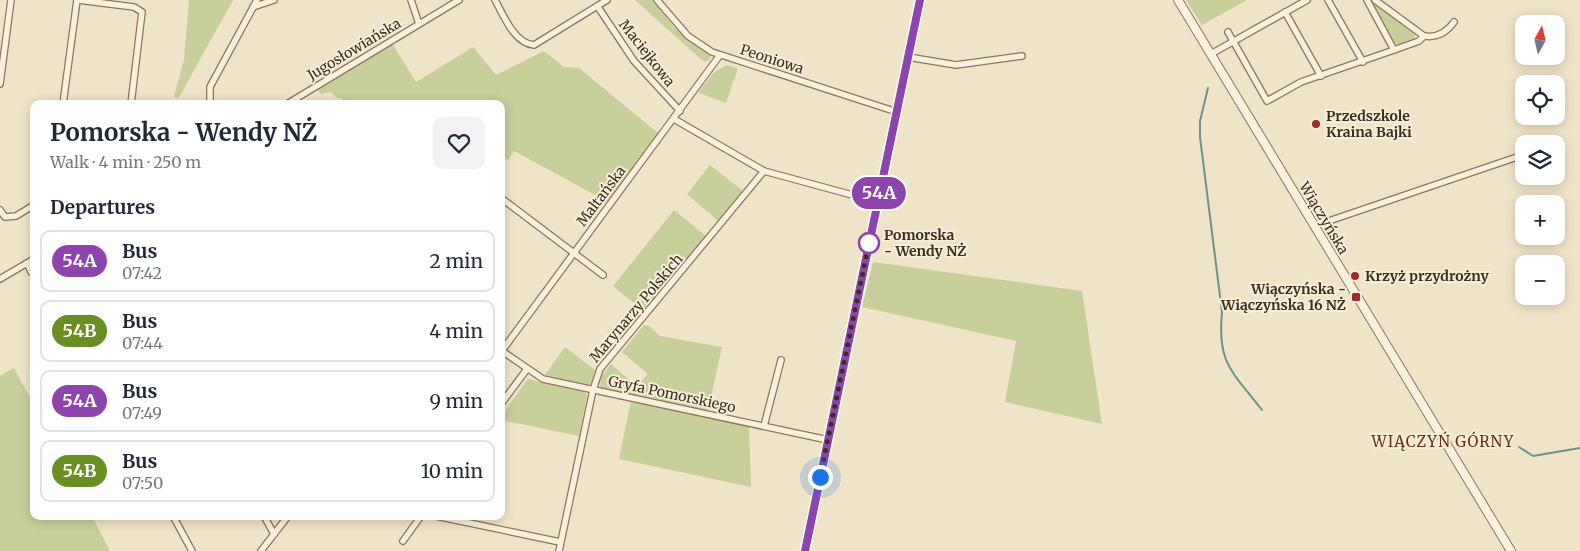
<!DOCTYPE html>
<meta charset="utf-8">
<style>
body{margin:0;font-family:Merriweather,serif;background:#f2f2f3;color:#1f2937;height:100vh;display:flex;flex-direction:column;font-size:19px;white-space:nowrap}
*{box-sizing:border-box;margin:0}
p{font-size:16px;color:#747a83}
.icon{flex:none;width:28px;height:28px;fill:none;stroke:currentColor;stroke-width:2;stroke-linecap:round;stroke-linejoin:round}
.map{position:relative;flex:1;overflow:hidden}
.sheet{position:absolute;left:30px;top:100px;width:475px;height:420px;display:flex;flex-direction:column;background:#fff;border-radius:10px;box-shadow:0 2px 12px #0003}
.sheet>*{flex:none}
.badge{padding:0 10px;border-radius:16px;font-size:18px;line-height:32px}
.needle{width:32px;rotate:8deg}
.controls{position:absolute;left:1515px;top:15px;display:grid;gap:10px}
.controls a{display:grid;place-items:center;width:50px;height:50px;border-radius:10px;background:#fff;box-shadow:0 2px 12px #0003;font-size:25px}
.you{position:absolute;width:25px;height:25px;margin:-12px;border:4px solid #fff;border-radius:50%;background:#1a73e8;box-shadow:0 0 0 8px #1a73e833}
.map>.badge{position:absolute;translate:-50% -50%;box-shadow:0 0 0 2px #fff}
h2{padding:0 20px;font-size:19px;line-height:45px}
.round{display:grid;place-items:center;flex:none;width:52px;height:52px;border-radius:10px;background:#f2f2f3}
.headline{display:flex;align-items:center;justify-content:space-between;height:85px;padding:0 20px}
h1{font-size:24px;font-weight:700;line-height:38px}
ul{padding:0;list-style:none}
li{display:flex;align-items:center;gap:15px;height:62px;margin:0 10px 8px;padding:0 10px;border:2px solid #e0e1e3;border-radius:10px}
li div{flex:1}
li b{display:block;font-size:19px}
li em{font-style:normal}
li .badge{min-width:55px;font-weight:700;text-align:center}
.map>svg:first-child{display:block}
.green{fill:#c9cf9b}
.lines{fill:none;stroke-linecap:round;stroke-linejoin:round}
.stream{stroke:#6f938a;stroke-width:2}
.minor-casing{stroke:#8d765c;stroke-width:8}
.tertiary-casing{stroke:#8d765c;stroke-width:10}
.minor{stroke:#faf1dc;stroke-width:5.5}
.tertiary{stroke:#faf1dc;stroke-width:8}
.line-casing{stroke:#fff;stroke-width:11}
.line{stroke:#8e44ad;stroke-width:8}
.walk{stroke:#3d2e20;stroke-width:5;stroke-dasharray:0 9}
.poi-dot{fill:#9e2a2b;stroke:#f7eed8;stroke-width:2}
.stop-dot{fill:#fff;stroke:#8e44ad;stroke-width:2.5}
.labels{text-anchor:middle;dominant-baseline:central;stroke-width:4;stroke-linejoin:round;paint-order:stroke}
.street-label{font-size:14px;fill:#3d2e20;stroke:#f7eed8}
.poi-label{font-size:14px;font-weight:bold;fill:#3d2e20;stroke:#f7eed8;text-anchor:start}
.stop-label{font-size:14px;font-weight:bold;fill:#3d2e20;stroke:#f7eed8;text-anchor:start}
.neighbourhood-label{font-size:15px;letter-spacing:1px;fill:#6b2e1e;stroke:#f7eed8}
</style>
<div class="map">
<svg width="1580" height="551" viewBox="0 0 1580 551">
<rect width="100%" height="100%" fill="#f0e4c8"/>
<!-- green -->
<g class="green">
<polygon points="189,0 233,0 178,99 174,96 184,60"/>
<polygon points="635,0 653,0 674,27 711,56 710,59 705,62 695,54"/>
<polygon points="1186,0 1247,0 1202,25"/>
<polygon points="1376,3 1417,33 1412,41 1401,45 1393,43 1373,7"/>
<polygon points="392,43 416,82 473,47 496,75 544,51 564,67 579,68 659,134 608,202 514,151 508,160 501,157 501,104 344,104 342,98 337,98 331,92 320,94 318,90"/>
<polygon points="726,65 737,68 737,71 726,103 699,93 696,96 713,73"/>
<polygon points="710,165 743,191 718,221 687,194"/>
<polygon points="674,210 706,236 643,311 613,286"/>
<polygon points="873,262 1082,291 1102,424 1005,402 1016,341 862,307"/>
<polygon points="644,325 649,326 660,336 722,347 708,411 600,388 601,377 611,364 636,386 648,374 622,352"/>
<polygon points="565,347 595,370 591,383 588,385 545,375"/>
<polygon points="14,368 34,405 34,516 92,516 110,551 0,551 0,376"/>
<polygon points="528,379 585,392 587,396 579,436 501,420 501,416"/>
<polygon points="631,401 749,425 751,487 619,459"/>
</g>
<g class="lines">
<!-- stream -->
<g class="stream">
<path d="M1208 88 1200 121V137L1222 312C1217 364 1232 371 1262 410"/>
<polyline points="1519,447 1533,456 1580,448"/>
</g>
<defs>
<g id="minor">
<polyline points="78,0 134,7 142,12 131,104"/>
<polyline points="411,0 419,24"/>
<path d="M495 0C504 16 514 43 534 45L607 0"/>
<polyline points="657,0 688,36 712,52 897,112"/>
<polyline points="1328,0 1363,62"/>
<polyline points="1375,0 1424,36"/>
<polyline points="253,7 274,0"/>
<polyline points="598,7 634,61 680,111"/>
<polyline points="1285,12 1321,76"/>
<polyline points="1228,32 1267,101 1301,82 1394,50 1367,0"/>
<path d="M1394 50 1419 41 1424 36C1437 38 1447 32 1454 22"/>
<polyline points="1211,54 1307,0"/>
<polyline points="908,57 956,65 1022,56"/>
<polyline points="0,84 11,0"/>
<polyline points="63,104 77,0"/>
<polyline points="210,104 210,87 257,0"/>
<polyline points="287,104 459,0"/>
<polyline points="674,119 764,171 878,202"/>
<polyline points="501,198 603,275"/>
<polyline points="0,210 5,217 16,216 34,205"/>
<polyline points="1314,226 1520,156"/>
<polyline points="27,263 31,272"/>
<polyline points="0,279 34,259"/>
<polyline points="502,351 543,379 828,440"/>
<polyline points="501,352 720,55"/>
<polyline points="501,404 527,369"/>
<polyline points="764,426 781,360"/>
<polyline points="173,516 192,551"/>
<polyline points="264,516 274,534"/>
<polyline points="436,516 560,542"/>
<polyline points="403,541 421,516"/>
<polyline points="261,551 288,516"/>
<polyline points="559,551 593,390 600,369 764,171"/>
</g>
<g id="tertiary">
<polyline points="1178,0 1511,551"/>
<polyline points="805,551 920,0"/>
</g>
</defs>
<!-- minor casing -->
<use href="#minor" class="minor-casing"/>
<!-- tertiary casing -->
<use href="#tertiary" class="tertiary-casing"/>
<!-- minor -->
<use href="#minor" class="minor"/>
<!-- tertiary -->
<use href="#tertiary" class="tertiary"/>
</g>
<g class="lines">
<defs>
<polyline id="line" points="805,551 920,0"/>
</defs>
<!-- line casing -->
<use href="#line" class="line-casing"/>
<!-- line -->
<use href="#line" class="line"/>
<!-- walk -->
<polyline class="walk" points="820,477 869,243"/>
</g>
<!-- markers -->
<g class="poi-dot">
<circle cx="1316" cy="124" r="5"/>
<circle cx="1355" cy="276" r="5"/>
<rect x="1351" y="292" width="10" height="10" rx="2.5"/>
</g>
<circle class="stop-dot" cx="869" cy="243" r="10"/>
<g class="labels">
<!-- street labels -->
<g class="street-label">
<text transform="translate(354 49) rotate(-31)">Jugosłowiańska</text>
<text transform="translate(647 53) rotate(52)">Maciejkowa</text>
<text transform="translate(772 59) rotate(18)">Peoniowa</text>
<text transform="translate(601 196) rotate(-53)">Maltańska</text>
<text transform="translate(1324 218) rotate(59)">Wiączyńska</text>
<text transform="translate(636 308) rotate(-50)">Marynarzy Polskich</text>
<text transform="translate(672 394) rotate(12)">Gryfa Pomorskiego</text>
</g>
<!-- poi labels -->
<g class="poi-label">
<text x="1326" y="116">Przedszkole<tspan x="1326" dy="16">Kraina Bajki</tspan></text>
<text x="1365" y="276">Krzyż przydrożny</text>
<text x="1346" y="289" text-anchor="end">Wiączyńska -<tspan x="1346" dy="16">Wiączyńska 16 NŻ</tspan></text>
</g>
<!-- stop labels -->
<g class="stop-label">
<text x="884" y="235">Pomorska<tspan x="884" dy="16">- Wendy NŻ</tspan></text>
</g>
<!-- neighbourhood labels -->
<g class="neighbourhood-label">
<text x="1443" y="441">WIĄCZYŃ GÓRNY</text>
</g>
</g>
</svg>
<div class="controls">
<a><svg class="needle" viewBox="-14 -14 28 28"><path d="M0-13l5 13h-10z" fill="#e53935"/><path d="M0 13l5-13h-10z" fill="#747a83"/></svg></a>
<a><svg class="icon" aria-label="locate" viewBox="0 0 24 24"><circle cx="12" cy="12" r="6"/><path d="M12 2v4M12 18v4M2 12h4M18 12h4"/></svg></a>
<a><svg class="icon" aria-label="layers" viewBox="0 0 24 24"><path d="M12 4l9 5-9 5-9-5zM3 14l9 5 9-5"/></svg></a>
<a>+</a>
<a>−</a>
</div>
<div class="you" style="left:820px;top:477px"></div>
<b class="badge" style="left:879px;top:193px;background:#8e44ad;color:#fff">54A</b>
<section class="sheet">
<div class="headline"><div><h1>Pomorska - Wendy NŻ</h1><p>Walk · 4 min · 250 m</p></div><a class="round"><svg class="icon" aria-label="heart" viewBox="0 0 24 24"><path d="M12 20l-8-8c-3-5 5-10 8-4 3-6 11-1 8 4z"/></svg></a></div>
<h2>Departures</h2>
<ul>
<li><span class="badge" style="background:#8e44ad;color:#fff">54A</span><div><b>Bus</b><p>07:42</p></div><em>2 min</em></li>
<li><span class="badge" style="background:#6b8e23;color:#fff">54B</span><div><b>Bus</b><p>07:44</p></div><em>4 min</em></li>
<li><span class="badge" style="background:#8e44ad;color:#fff">54A</span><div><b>Bus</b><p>07:49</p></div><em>9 min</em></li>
<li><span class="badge" style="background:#6b8e23;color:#fff">54B</span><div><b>Bus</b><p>07:50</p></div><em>10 min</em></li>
</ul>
</section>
</div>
